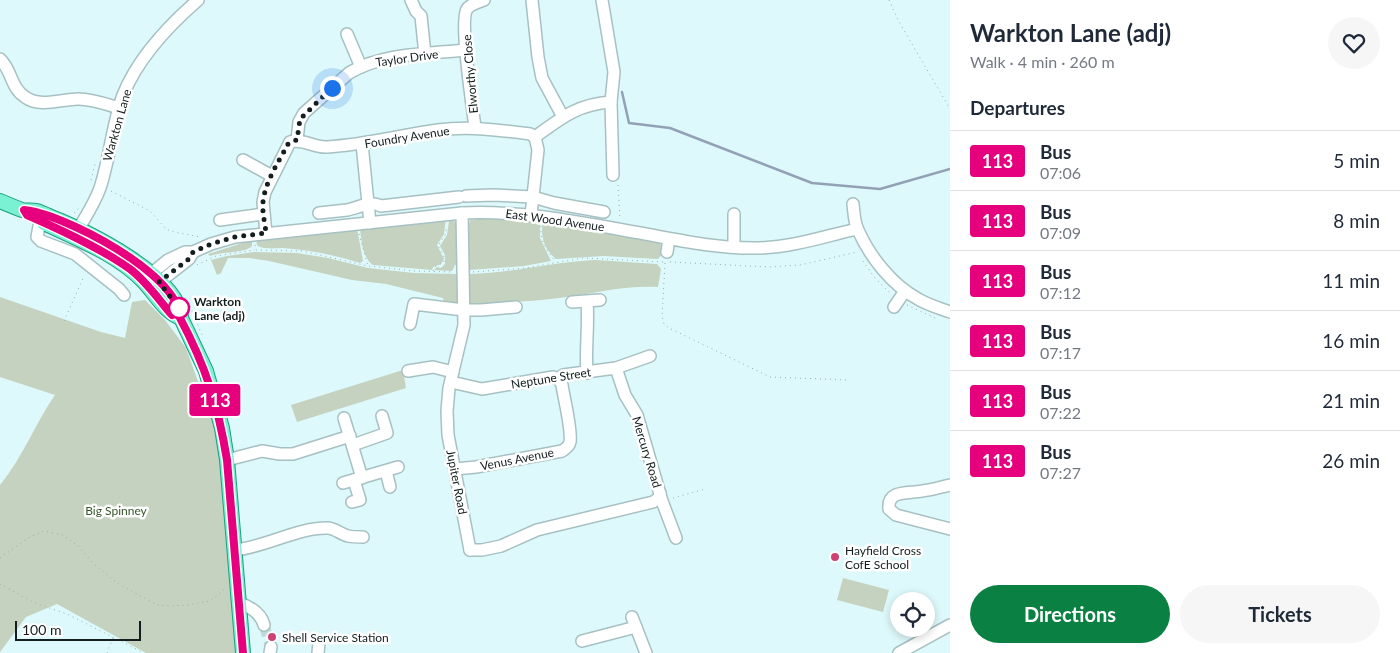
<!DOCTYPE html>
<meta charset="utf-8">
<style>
body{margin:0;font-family:Lato,sans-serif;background:#f6f6f7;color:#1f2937;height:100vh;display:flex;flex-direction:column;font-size:19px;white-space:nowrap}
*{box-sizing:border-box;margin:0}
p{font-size:16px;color:#747a83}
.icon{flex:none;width:28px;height:28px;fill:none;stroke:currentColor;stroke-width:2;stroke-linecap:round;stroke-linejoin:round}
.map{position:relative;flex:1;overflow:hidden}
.sheet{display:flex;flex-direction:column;background:#fff;width:450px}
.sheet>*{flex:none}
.badge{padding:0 10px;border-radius:4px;font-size:18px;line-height:32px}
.fabs{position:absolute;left:890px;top:592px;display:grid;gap:10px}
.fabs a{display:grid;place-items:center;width:45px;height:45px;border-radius:50%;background:#fff;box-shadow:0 2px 8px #0003;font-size:25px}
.scale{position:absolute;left:15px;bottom:12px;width:126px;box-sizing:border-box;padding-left:5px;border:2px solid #141e1f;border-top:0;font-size:14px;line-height:18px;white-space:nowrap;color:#141e1f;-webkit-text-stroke:4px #fff;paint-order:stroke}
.you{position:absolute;width:25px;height:25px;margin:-12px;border:4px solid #fff;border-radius:50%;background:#1a73e8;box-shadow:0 0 0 8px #1a73e833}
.map>.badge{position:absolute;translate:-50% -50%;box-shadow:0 0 0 2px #fff}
h2{padding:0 20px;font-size:19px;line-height:45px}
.round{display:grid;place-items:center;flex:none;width:52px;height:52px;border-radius:26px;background:#f6f6f7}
.summary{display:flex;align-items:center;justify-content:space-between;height:85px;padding:0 20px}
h1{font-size:24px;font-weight:700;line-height:38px}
.cta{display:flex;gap:10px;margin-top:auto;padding:10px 20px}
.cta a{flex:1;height:58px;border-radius:30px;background:#0b8043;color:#fff;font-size:20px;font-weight:700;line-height:58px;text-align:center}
.cta a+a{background:#f6f6f7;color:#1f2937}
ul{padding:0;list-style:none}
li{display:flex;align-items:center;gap:15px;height:60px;padding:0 20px;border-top:1px solid #e0e1e3}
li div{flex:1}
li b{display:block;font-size:19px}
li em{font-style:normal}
li .badge{min-width:55px;font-weight:700;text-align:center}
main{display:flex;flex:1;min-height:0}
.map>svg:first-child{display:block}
.green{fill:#c4d2bf}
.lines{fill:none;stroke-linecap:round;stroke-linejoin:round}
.stream{stroke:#93a1b7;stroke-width:2.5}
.minor-tunnel{stroke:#c0d8da;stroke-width:11;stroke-dasharray:11 5.5;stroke-linecap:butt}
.minor-casing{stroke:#a7c1c3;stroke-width:14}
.major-casing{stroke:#1ca181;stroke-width:16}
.path{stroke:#98adaf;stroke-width:1;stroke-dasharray:1 4;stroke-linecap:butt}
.minor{stroke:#fff;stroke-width:11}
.major{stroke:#7af1d3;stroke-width:14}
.line-casing{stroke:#fff;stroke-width:11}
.line{stroke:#e6007e;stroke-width:8}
.walk{stroke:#141e1f;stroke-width:5;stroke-dasharray:0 9}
.stop-dot{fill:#fff;stroke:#e6007e;stroke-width:2.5}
.poi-dot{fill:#cd4174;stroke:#fff;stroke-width:2}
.labels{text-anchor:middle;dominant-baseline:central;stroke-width:5;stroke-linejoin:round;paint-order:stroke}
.street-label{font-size:12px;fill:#141e1f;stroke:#fff}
.stop-label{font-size:12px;font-weight:bold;fill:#141e1f;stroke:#fff;text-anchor:start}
.park-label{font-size:12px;fill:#37562b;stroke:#fff}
.poi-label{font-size:12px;fill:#141e1f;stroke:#fff;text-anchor:start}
</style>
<main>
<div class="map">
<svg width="950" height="653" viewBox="0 0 950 653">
<rect width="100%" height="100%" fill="#def9fb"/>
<!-- green -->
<g class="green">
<polygon points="479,216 540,221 540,238 551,261 524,266 469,270 469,224 470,220 478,219"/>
<path d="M446 219 444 234 437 245 444 259 441 264 433 267 432 270 373 265C363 259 361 239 360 228Z"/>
<polygon points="449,221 454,221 457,224 458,264 455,265 452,271 434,270 437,267 441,268 445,264 445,255 440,246 447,235"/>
<path d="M543 221 657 241 663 247 664 252 658 259 603 256 556 259C544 249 540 236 543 221Z"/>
<path d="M357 228 363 261 360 263C335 255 310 250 283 248 275 248 263 250 257 245L256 239Z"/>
<path d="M252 240V246C244 254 222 251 210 256L208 254Z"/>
<polygon points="254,252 297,253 328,258 368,268 414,273 457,274 458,306 448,305 444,302 443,298 386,284 352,280 269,261 249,258 228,258 221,273 217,275 211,260 227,256"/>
<path d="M595 260 657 264 661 269 658 287C624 285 592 294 559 298 529 302 500 302 470 306V274C512 273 553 262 595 260Z"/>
<path d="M0 297 101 332 125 338 132 302 145 300 165 320 186 348 217 435 227 499 240 653H146L57 604 26 617 0 652V485C23 457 35 424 55 395L0 377Z"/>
<polygon points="403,370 406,388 297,422 291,405"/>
<polygon points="843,578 889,590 883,612 837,600"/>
</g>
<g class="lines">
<!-- stream -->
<polyline class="stream" points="622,92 629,123 670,128 812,183 880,189 950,169"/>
<!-- minor-tunnel -->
<polyline class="minor-tunnel" points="264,625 271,647"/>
<defs>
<g id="minor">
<polyline points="411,0 416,11 421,16 425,55"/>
<polyline points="532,0 538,57 542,78 563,117"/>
<polyline points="602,0 614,72 611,102 613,175"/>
<polyline points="347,34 361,67"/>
<path d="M0 59C12 70 10 87 25 97 40 108 62 99 78 99 92 99 106 104 119 108"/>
<path d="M475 128C473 109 459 21 467 9 470 4 479 2 484 0"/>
<path d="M535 137C561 118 578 104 611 102"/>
<path d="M297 140 299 122 304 113 349 73C382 53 428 54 465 50"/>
<polyline points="362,144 370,223"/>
<polyline points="243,160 272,176"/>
<polyline points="466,196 493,195 533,197 554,203 604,212"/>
<path d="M853 204C854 212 854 222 858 230 870 257 892 285 918 299 928 305 939 308 950 312"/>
<path d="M319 213C328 212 338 211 347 210 359 208 369 200 381 206L459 197"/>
<polyline points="462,213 464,325 449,388 447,411 448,435 470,550"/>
<polyline points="531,215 538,150 535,137"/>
<polyline points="220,220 263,214"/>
<polyline points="40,221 37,237 41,241 75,254 119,289 124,295"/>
<path d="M266 233 263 202 265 192 290 142C303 138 314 148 327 147 365 145 401 135 438 130 469 126 499 130 530 134L535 137"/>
<path d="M75 235C84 219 94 205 100 188 110 158 112 125 123 95 138 58 168 26 198 0"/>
<polyline points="734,247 734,214"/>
<polyline points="667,252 669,239"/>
<path d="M146 278 168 260 185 252H193L211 244 235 237 462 213C526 210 588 224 651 235 687 242 723 249 760 248 794 247 825 236 857 229"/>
<polyline points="153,287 189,259 193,252"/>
<polyline points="572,302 600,300"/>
<path d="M587 302C589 325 585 349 587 373"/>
<polyline points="894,307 905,291"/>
<polyline points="410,324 414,304 464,310 481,310 516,307"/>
<polyline points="616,368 625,395 637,415 662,501 676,538"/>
<polyline points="408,371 433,367 453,372"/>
<polyline points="451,382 482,389 553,377 559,379 563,375 616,368 650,356"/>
<polyline points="344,418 362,478"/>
<polyline points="353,445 387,433 382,416"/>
<polyline points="227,460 262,451 280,454 293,454 350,436"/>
<path d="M455 469 476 467 562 451C566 448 569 447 570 442 572 429 564 399 562 385L559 379"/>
<polyline points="386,471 390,487"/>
<polyline points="343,483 398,467"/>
<path d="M950 485C941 487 932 490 922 491 909 494 887 489 889 509L896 515 950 529"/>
<polyline points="352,502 360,500 354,480"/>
<path d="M235 550C265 547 297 528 326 528 334 527 340 534 348 536 353 537 358 537 363 537"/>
<polyline points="470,550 482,550 501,546 537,530 653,502 659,498 660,493"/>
<path d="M239 603C251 607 261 613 264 625"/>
<polyline points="632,617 646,653"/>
<polyline points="582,641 636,627"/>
<polyline points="270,653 271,647"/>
<polyline points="318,653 319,642"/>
<polyline points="899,653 950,625"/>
</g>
<g id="major">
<path d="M0 201C7 204 14 207 22 210 27 211 32 210 37 211 42 213 47 215 51 217 86 230 180 277 181 318L206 371 222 428 227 460 243 653"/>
<path d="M44 223C77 239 117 254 143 281 155 293 165 313 181 318"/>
</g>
</defs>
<!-- minor casing -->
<use href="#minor" class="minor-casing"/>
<!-- major casing -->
<use href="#major" class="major-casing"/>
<!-- path -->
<g class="path">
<polyline points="889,0 898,20 950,109"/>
<polyline points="91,180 95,164"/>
<polyline points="618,185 620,218"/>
<polyline points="111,191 150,211 166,229 174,232 200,237"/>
<polyline points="74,213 79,208"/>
<path d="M541 226C540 242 547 251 556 262"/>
<polyline points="359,234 368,266"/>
<polyline points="255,245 256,250 302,251 368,266 414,271 453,272"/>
<polyline points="863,261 874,277 891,294"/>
<polyline points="670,262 769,267 800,265 857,252"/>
<polyline points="665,263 662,316 664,324 669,328 770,377 848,380"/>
<polyline points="197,265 216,256 255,250"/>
<polyline points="433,271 435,267 444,262 444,256 438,246 445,235 447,226"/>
<polyline points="473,272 526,268 583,258 663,262"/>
<polyline points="907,305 937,319"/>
<polyline points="190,306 202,335"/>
<polyline points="64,321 84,276"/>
<polyline points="673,498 705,489"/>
<polyline points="0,558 28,538 44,531 63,535 78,546 94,564 117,583 157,605 169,606 188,605 210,601 226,588"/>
<polyline points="0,584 35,603 67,614 144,653"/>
<polyline points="107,653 113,638"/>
</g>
<!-- minor -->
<use href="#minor" class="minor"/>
<!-- major -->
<use href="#major" class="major"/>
</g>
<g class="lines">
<defs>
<path id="line" d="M172 315C159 300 147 282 130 269 102 249 59 229 27 215L24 210C62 213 180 274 180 318 206 367 218 405 227 460L243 653"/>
</defs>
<!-- line casing -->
<use href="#line" class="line-casing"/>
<!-- line -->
<use href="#line" class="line"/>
<!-- walk -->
<path class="walk" d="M179 308 180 309 159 282 189 259 193 252 211 244 235 237 266 233C265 223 262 212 263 202 265 182 279 161 288 144L290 142 297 140 300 119 332 88"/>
</g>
<!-- markers -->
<circle class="stop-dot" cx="179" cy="308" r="10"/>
<g class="poi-dot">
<circle cx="835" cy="557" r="5"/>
<circle cx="272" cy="637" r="5"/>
</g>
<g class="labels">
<!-- street labels -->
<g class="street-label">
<text transform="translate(407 58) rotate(-8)">Taylor Drive</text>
<text transform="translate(470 74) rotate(-95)">Elworthy Close</text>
<text transform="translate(117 125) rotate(-74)">Warkton Lane</text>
<text transform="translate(407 137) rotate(-9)">Foundry Avenue</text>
<text transform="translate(555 220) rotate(8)">East Wood Avenue</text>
<text transform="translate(551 378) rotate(-9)">Neptune Street</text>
<text transform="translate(647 452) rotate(73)">Mercury Road</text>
<text transform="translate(517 459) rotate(-11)">Venus Avenue</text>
<text transform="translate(457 482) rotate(79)">Jupiter Road</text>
</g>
<!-- stop labels -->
<g class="stop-label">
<text x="194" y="301">Warkton<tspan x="194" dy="14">Lane (adj)</tspan></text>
</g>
<!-- park labels -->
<g class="park-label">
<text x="116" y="510">Big Spinney</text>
</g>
<!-- poi labels -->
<g class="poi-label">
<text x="845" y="550">Hayfield Cross<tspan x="845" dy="14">CofE School</tspan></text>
<text x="282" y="637">Shell Service Station</text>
</g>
</g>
</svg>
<div class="fabs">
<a><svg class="icon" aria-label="locate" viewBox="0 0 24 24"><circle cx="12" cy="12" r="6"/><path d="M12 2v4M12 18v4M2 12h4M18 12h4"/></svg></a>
</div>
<div class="scale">100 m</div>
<div class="you" style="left:332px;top:88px"></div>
<b class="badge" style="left:215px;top:400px;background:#e6007e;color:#fff">113</b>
</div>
<section class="sheet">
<div class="summary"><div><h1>Warkton Lane (adj)</h1><p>Walk · 4 min · 260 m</p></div><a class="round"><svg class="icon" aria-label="heart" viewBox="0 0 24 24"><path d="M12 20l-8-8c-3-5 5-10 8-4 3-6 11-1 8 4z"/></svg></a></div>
<h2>Departures</h2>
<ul>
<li><span class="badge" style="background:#e6007e;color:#fff">113</span><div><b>Bus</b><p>07:06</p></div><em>5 min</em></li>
<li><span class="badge" style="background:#e6007e;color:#fff">113</span><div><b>Bus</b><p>07:09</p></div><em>8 min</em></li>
<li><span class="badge" style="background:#e6007e;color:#fff">113</span><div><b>Bus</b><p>07:12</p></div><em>11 min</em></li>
<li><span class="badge" style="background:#e6007e;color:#fff">113</span><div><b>Bus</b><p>07:17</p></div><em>16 min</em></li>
<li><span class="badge" style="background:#e6007e;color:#fff">113</span><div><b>Bus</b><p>07:22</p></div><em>21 min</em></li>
<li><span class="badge" style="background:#e6007e;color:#fff">113</span><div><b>Bus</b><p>07:27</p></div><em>26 min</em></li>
</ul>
<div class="cta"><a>Directions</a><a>Tickets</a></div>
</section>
</main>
